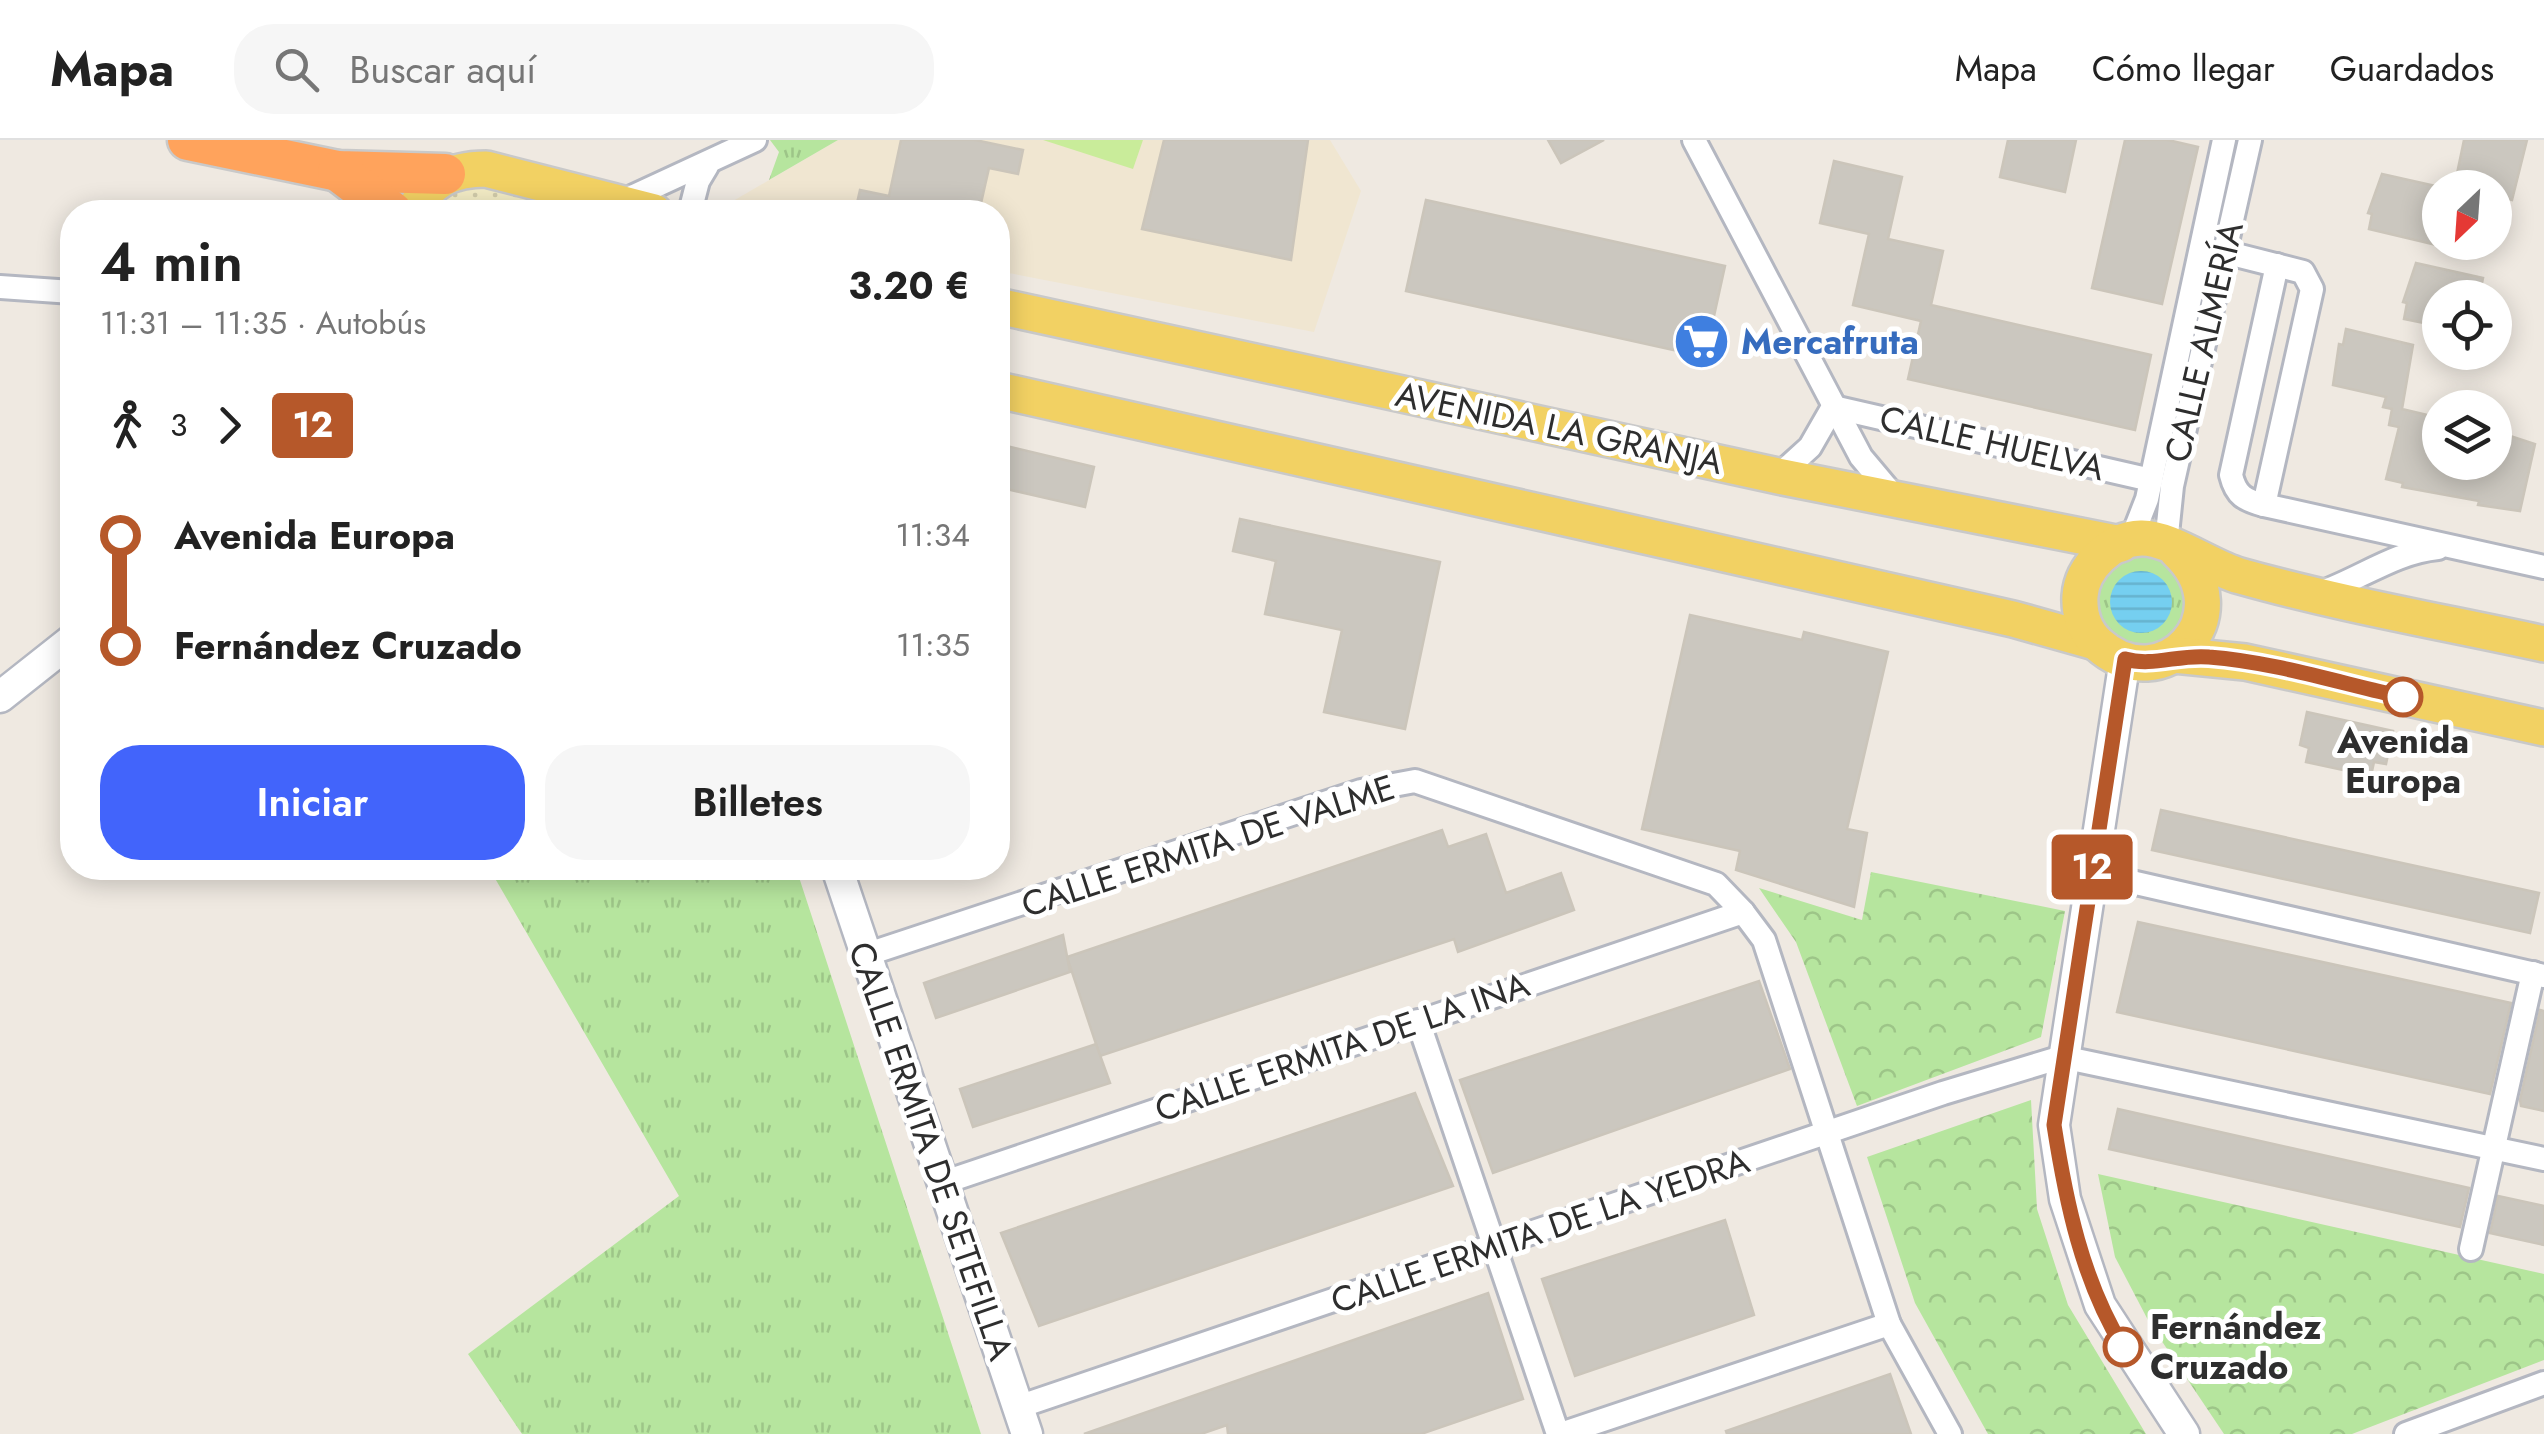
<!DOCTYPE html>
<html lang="es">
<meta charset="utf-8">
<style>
body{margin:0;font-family:Jost,sans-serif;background:#f6f6f6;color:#222;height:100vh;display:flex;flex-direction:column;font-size:38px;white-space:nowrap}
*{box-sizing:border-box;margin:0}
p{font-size:32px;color:#767676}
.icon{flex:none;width:55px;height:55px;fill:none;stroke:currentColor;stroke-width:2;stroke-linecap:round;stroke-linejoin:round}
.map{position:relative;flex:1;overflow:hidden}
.panel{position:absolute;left:60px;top:60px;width:950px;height:680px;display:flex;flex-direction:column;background:#fff;border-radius:40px;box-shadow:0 5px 25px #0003}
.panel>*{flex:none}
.badge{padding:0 20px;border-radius:8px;font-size:35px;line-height:65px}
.needle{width:65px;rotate:205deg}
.tools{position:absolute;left:2422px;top:30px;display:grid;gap:20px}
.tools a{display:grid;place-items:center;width:90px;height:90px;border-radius:50%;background:#fff;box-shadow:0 5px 25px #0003;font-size:50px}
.map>.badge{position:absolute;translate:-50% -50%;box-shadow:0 0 0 5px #fff}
.legs{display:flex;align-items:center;gap:15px;height:110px;padding:0 40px;font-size:32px}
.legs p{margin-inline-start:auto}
.head{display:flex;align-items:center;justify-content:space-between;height:170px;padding:0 40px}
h1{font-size:55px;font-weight:600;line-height:75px}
.action{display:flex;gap:20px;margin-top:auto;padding:20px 40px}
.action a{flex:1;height:115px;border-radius:40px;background:#4264fb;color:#fff;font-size:40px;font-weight:600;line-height:115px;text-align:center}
.action a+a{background:#f6f6f6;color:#222}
ul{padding:0 40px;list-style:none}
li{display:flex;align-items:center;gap:35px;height:110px;font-size:38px}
li i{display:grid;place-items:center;width:15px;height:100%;margin:0 12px;background:currentColor}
li i::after{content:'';width:25px;height:25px;margin:-12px;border:8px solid;border-radius:50%;background:#fff}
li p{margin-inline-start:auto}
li:first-child i{background:linear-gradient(#0000 50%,currentColor 0)}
li:last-child i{background:linear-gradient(currentColor 50%,#0000 0)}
header{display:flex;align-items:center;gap:60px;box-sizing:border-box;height:140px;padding:0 50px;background:#fff;border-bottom:2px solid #e0e0e0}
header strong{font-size:48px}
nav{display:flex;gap:55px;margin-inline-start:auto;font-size:35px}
.search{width:700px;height:90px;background:#f6f6f6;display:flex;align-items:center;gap:25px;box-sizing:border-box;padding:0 35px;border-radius:40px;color:#767676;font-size:38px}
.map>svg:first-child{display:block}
.education{fill:#f0e6d1}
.grass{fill:url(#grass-tufts)}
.sand{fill:url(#sand-dots)}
.park{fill:url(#park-crowns)}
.pitch{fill:#c9ec9a}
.water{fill:url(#water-rules)}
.building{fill:#cbc7bf;stroke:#cbc5ba;stroke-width:2.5}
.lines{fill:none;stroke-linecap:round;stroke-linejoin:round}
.street-casing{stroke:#b4b7c1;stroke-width:28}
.secondary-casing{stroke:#b4b7c1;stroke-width:35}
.primary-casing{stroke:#c9c9c9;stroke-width:40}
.highway-casing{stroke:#c9c9c9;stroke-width:45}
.street{stroke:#fff;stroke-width:22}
.secondary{stroke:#fff;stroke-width:30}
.primary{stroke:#f2d163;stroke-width:35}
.highway{stroke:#ffa35c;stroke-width:40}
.line-1-casing{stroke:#fff;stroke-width:22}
.line-1{stroke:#b6582a;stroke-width:15}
.stop-1-dot{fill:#fff;stroke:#b6582a;stroke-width:5}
.labels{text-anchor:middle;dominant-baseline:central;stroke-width:10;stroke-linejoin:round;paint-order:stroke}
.shop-label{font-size:35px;font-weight:bold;fill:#366cbe;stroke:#fff;text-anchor:start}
.street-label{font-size:35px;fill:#2e2e2e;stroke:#fff}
.stop-label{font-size:35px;font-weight:bold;fill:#2e2e2e;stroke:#fff}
</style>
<header>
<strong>Mapa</strong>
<div class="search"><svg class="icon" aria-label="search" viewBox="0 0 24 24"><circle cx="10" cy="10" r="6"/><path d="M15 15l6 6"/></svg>Buscar aquí</div>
<nav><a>Mapa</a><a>Cómo llegar</a><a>Guardados</a></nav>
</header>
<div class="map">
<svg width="2544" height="1294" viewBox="0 0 2544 1294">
<defs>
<pattern id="grass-tufts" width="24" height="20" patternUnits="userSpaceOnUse" patternTransform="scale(2.5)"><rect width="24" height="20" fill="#b6e59e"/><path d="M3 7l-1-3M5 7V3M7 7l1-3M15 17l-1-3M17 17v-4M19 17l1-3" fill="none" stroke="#9dc588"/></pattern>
<pattern id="sand-dots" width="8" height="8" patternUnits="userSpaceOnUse" patternTransform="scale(2.5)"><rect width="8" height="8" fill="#f3ecc5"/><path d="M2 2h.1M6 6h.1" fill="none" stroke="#d1cbaa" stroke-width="1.8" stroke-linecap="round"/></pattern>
<pattern id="park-crowns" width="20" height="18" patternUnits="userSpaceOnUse" patternTransform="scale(2.5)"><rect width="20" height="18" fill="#b6e59e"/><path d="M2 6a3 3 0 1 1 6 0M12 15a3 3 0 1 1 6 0" fill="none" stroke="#9dc588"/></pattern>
<pattern id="water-rules" width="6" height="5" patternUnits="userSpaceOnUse" patternTransform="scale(2.5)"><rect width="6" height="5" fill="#75cff0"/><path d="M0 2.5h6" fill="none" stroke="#66b2ce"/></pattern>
</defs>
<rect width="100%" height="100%" fill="#efe9e1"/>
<!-- education -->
<polygon class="education" points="838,0 1330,0 1361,51 1314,192 998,131 998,72 748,72 733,61"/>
<!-- grass -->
<g class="grass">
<polygon points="770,0 838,0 769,40 779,12"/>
<circle cx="2141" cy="462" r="45"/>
<polygon points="489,728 796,728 981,1294 522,1294 468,1214 679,1056"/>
</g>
<!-- sand -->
<path class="sand" d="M479 47 584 72C568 72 551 74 535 72 506 69 474 46 451 72H436L451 55Z"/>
<!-- park -->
<g class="park">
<polygon points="1871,732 2065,771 2041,897 1857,966 1796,802 1759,748 1862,780"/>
<polygon points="2031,960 2037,1069 2068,1165 2146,1294 1988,1294 1915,1163 1867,1017"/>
<polygon points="2098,1034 2544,1134 2544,1220 2352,1294 2224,1294 2149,1182 2115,1117"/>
</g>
<!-- pitch -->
<polygon class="pitch" points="1043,0 1143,0 1133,29"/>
<!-- water -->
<circle class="water" cx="2141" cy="462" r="31"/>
<!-- building -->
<g class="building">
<polygon points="901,0 975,0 1023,10 1018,34 989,28 979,72 855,72 860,50 889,56"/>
<polygon points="1164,0 1308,0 1291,120 1142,89"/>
<polygon points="1548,0 1604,0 1561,23"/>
<polygon points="2008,0 2076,0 2065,52 2000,37"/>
<polygon points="2125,0 2168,0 2198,7 2162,164 2092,148"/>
<polygon points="2464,0 2527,0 2512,60 2495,56 2495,48 2454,48"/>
<polygon points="1834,21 1902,37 1888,99 1943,111 1931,165 2151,215 2135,290 1908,239 1921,181 1853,165 1869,94 1820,83"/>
<polygon points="2382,34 2440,47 2436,105 2369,89 2372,74 2368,73"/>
<polygon points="1426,60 1725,126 1705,217 1406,151"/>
<polygon points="2416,123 2483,138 2479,158 2440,158 2440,178 2431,176 2429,184 2404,179 2407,163 2403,162"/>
<polygon points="2346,189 2413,205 2402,269 2440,278 2440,325 2478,332 2481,322 2495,322 2495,291 2535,304 2520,371 2478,365 2479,361 2402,347 2403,343 2386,339 2399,287 2389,285 2392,269 2383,267 2386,257 2333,245 2339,204 2343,205"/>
<polygon points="998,304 1094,327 1085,367 998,347"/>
<polygon points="1240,379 1440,422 1405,589 1324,572 1342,490 1265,474 1276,421 1233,411"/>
<polygon points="1690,475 1802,500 1804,492 1888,512 1847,689 1867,693 1854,767 1736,730 1740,711 1642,689"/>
<polygon points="2307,572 2393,591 2386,624 2374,622 2371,636 2306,622 2309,608 2300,605"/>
<polygon points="2161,670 2539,753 2530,793 2152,710"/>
<polygon points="1442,690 1448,707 1486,694 1506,753 1561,733 1574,770 1458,812 1454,799 1100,916 1067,817"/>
<polygon points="2138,782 2511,863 2490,954 2117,872"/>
<polygon points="1063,795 1070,832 936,878 924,843"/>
<polygon points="1759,841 1790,929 1493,1033 1460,940"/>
<polygon points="2540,870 2544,871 2544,971 2521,966 2520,960"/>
<polygon points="1096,904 1110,943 973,987 960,949"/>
<polygon points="1415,953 1453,1046 1039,1186 1001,1093"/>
<polygon points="2118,969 2469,1048 2460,1087 2109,1009"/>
<polygon points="2498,1056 2544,1066 2544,1105 2490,1093"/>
<polygon points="1725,1080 1754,1175 1575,1236 1542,1139"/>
<polygon points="1488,1153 1523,1259 1421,1294 1228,1294 1227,1285 1201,1294 1084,1294"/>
<polygon points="1890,1234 1911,1294 1727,1294 1726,1291"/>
</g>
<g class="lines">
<defs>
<g id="street">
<polyline points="1694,0 1861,317 1898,361"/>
<polyline points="621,62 755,0"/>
<polyline points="690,72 698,41 707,26"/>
<polyline points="2224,112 2303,132 2312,149 2264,365 2544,427"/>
<polyline points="0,147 72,152"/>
<polyline points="1833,267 2151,340"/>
<polyline points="1778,336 1810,307 1833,267"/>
<path d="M2264 365C2245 360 2236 356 2231 335L2277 125"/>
<polyline points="2131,400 2147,359 2224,0"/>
<polyline points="2166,404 2172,346 2250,0"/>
<path d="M2320 453C2360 439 2395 412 2438 408"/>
<polyline points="2092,733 2544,836"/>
<polyline points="865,815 1361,651 1415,641 1716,744 1743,772 1764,800 1889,1184 1950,1294"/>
<polyline points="1418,881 1558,1294"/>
<polyline points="942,1043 1743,772"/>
<polyline points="2471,1109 2533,833"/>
<polyline points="1018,1267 1943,953 2062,917 2544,1019"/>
<polyline points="1561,1294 1889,1184"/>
<polyline points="2406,1294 2544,1243"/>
</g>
<g id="secondary">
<polyline points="2125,519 2054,985 2065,1059 2100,1165 2184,1294"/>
<polyline points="0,557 72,500"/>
<polyline points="837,728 1027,1294"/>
</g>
<g id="primary">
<path d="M414 72C428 40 452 29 486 29L654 72"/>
<polyline points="998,166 1778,336 2121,404"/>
<polyline points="998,250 2013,479 2095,502"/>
<path d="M2177 411C2245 475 2162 562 2098 504 2085 492 2079 474 2080 456 2082 427 2111 399 2141 398 2169 397 2211 428 2240 436 2339 464 2443 482 2544 504"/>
<polyline points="2174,515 2245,522 2544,588"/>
</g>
<g id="highway">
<polyline points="188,0 338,31 445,34"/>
<polyline points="338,31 392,72"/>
</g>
</defs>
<!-- street casing -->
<use href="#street" class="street-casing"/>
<!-- secondary casing -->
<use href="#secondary" class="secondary-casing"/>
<!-- primary casing -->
<use href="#primary" class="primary-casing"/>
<!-- highway casing -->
<use href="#highway" class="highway-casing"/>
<!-- street -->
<use href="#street" class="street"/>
<!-- secondary -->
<use href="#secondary" class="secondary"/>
<!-- primary -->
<use href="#primary" class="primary"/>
<!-- highway -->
<use href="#highway" class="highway"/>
</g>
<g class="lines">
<defs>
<path id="line-1" d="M2123 1207C2082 1140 2066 1062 2054 985L2125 519C2153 527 2179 514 2209 517 2274 522 2340 543 2403 557"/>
</defs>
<!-- line-1 casing -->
<use href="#line-1" class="line-1-casing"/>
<!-- line-1 -->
<use href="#line-1" class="line-1"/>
</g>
<!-- icons -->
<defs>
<symbol id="supermarket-disc" viewBox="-11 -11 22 22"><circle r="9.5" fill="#3f7fe0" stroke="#fff"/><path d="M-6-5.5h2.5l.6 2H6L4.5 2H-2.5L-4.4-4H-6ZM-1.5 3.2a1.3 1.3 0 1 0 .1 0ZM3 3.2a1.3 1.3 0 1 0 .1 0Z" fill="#fff"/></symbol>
</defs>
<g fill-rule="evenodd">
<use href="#supermarket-disc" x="1670" y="170" width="63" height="63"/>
</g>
<!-- markers -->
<g class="stop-1-dot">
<circle cx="2403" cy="557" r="18"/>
<circle cx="2123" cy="1207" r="18"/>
</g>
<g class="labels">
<!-- shop labels -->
<g class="shop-label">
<text x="1741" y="202">Mercafruta</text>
</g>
<!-- street labels -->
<g class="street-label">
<text transform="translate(2204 202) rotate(-77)">CALLE ALMERÍA</text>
<text transform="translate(1559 288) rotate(12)">AVENIDA LA GRANJA</text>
<text transform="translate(1992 303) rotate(13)">CALLE HUELVA</text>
<text transform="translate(1208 706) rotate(-18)">CALLE ERMITA DE VALME</text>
<text transform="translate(1342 907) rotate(-19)">CALLE ERMITA DE LA INA</text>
<text transform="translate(931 1011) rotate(71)">CALLE ERMITA DE SETEFILLA</text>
<text transform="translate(1540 1091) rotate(-19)">CALLE ERMITA DE LA YEDRA</text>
</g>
<!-- stop labels -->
<g class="stop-label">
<text x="2403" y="601">Avenida<tspan x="2403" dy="40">Europa</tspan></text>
<text x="2150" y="1187" text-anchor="start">Fernández<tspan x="2150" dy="40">Cruzado</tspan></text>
</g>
</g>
</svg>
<div class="tools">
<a><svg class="needle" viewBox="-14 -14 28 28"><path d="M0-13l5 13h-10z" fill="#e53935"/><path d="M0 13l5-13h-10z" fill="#767676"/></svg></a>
<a><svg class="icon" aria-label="locate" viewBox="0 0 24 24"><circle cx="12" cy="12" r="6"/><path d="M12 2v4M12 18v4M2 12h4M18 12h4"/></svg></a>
<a><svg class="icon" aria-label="layers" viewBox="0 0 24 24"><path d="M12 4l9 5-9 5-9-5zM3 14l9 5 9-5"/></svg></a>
</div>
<b class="badge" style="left:2092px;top:727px;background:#b6582a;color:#fff">12</b>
<section class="panel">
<div class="head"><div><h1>4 min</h1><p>11:31 – 11:35 · Autobús</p></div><b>3.20 €</b></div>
<div class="legs"><svg class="icon" aria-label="walk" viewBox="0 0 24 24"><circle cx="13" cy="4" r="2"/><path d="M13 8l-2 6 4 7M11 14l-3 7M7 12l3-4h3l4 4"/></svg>3<svg class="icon" aria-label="forward" viewBox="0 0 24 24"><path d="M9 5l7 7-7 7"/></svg><b class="badge" style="background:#b6582a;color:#fff">12</b></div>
<ul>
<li><i style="color:#b6582a"></i><b>Avenida Europa</b><p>11:34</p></li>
<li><i style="color:#b6582a"></i><b>Fernández Cruzado</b><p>11:35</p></li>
</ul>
<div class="action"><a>Iniciar</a><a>Billetes</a></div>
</section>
</div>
